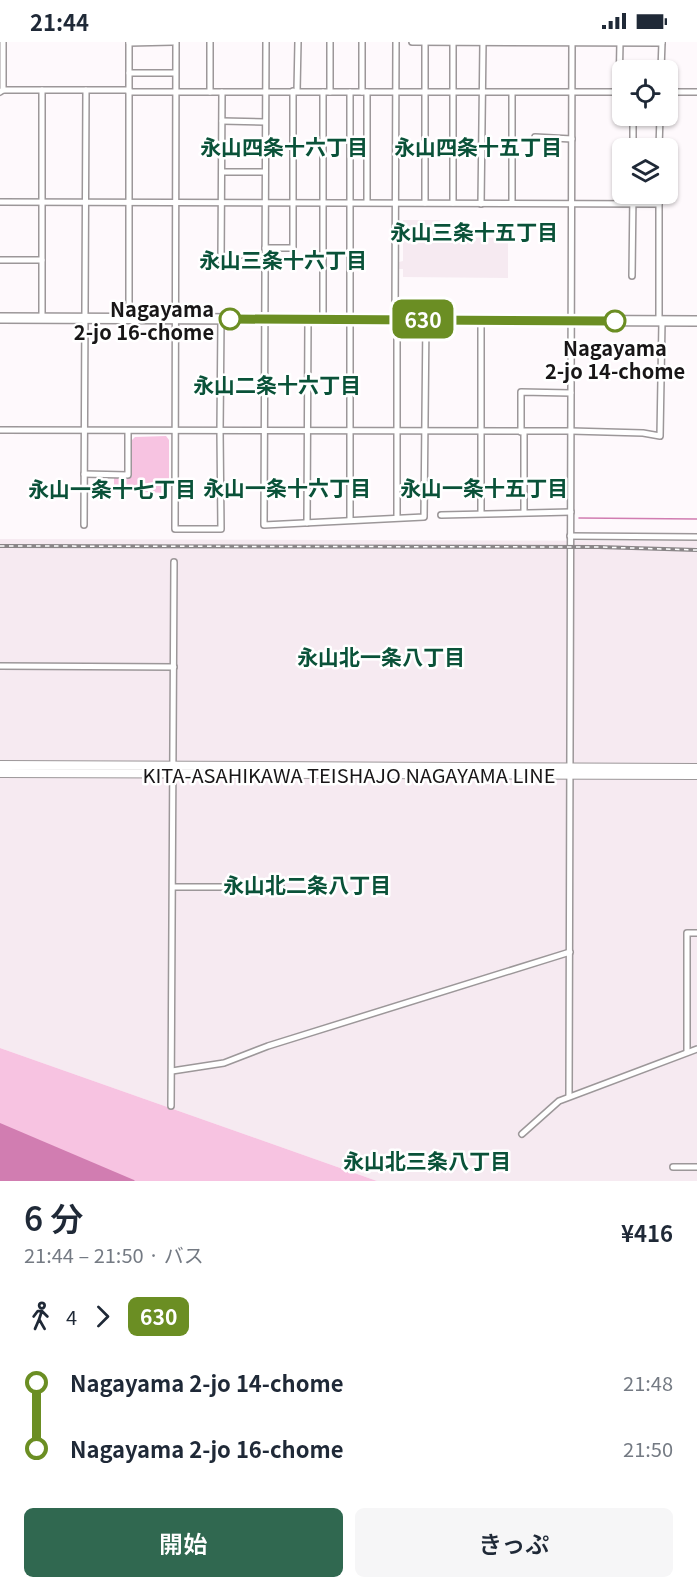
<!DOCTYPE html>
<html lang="ja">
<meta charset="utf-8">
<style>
body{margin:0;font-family:Georgia,"Noto Sans JP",serif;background:#f6f6f7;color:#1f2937;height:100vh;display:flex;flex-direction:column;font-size:22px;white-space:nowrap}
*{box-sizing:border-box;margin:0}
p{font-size:20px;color:#747a83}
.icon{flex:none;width:33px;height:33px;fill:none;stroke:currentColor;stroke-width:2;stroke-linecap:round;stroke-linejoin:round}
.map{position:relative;height:1139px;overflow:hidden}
.sheet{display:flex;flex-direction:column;background:#fff;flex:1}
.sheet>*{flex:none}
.badge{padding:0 12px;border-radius:9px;font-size:21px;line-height:39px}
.buttons{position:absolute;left:612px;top:18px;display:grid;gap:12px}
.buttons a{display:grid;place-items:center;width:66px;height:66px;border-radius:9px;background:#fff;box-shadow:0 2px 4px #0004;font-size:30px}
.map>.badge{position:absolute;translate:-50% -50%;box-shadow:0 0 0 3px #fff}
.legs{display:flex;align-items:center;gap:9px;height:66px;padding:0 24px;font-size:20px}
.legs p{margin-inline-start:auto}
.summary{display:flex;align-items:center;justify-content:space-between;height:102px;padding:0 24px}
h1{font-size:33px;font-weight:600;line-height:45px}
.button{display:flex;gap:12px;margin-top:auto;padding:12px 24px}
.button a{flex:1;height:69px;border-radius:9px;background:#306850;color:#fff;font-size:24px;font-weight:600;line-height:69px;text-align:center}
.button a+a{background:#f6f6f7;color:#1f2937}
ul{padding:0 24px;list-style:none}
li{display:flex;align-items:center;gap:21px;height:66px;font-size:22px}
li i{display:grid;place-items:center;width:9px;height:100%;margin:0 8px;background:currentColor}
li i::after{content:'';width:15px;height:15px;margin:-8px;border:4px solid;border-radius:50%;background:#fff}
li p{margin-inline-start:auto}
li:first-child i{background:linear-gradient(#0000 50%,currentColor 0)}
li:last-child i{background:linear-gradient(currentColor 50%,#0000 0)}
.status{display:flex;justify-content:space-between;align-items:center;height:42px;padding:0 30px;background:#fff;direction:ltr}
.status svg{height:16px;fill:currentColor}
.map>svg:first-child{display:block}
.built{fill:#f6eaf1}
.green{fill:#f7c3e1}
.water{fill:#d17db1}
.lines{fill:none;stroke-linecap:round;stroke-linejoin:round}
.stream{stroke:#d17db1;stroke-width:1.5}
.minor-casing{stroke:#9c9799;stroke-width:8}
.secondary-casing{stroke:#9c9799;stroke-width:10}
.trunk-casing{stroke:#9c9799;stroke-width:12}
.minor{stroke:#fff;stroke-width:5}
.secondary{stroke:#fff;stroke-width:8}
.trunk{stroke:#fff;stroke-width:9}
.rail-casing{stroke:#8a8688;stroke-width:4}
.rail{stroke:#fff;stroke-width:1.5;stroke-dasharray:4.5;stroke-linecap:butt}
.line-1-casing{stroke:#fff;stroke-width:14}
.line-1{stroke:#6b8e23;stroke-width:9}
.stop-1-dot{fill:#fff;stroke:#6b8e23;stroke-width:3}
.labels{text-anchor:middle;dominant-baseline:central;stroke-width:5;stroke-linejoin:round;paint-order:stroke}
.stop-label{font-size:20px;font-weight:bold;fill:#181617;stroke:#fff;text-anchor:end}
.street-label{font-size:20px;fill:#181617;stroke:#fff}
.neighbourhood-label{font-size:21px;font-weight:bold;fill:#0a5239;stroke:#fff}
</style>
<div class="status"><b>21:44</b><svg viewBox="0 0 49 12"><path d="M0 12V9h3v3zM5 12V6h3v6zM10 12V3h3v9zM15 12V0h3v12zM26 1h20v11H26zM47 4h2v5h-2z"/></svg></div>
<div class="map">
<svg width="697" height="1139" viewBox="0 0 697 1139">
<rect width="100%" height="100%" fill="#fef9fc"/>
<!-- built -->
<g class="built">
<polygon points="403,178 440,178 439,194 441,195 441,199 448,199 448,195 508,196 508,236 403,235 403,227 399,227 399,220 403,219 403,192 400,192 400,184 403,184"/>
<polygon points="0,497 697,499 697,1139 377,1139 0,1006"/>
</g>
<!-- green -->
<g class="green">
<polygon points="166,394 169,398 169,451 114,449 114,435 132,435 132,398 135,395"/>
<polygon points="0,1006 377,1139 135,1139 0,1087"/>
</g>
<!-- water -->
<polygon class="water" points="0,1081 134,1138 135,1139 0,1139"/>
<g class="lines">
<!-- stream -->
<polyline class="stream" points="579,476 697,477"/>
<defs>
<g id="minor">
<polyline points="176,0 175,487 221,487 220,389 221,277"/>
<polyline points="266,0 264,483 424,475 426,277"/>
<polyline points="330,0 330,50"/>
<polyline points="412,0 662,1"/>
<polyline points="129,1 173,0"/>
<polyline points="661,28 662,0"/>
<polyline points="129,31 175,31"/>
<polyline points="3,48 3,0"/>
<polyline points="297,49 298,0"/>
<polyline points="0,50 3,48 129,48"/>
<polyline points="129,50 622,50"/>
<polyline points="210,50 210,0"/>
<polyline points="222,50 221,219 264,220"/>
<polyline points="350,50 350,478"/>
<polyline points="362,50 362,0"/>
<polyline points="619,50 620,0"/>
<polyline points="668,50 697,50"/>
<polyline points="222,79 265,80"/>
<polyline points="535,95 572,97"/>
<polyline points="222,105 265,105"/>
<polyline points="633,106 633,74"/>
<polyline points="659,106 660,74"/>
<polyline points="222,130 265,130"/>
<polyline points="0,160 659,162"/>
<polyline points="367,160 367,50"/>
<polyline points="425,161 425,0"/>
<polyline points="453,161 453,0"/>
<polyline points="512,161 512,51"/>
<polyline points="481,162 483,0"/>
<polyline points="265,206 293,206 293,49"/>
<polyline points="0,218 42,218"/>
<polyline points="632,234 633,152"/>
<polyline points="42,276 42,48"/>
<polyline points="129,276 129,0"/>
<polyline points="323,277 323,50"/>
<polyline points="395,277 396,0"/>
<polyline points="659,279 659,152"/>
<polyline points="0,388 571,389 643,391 660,394 662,279"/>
<polyline points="521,390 521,350 571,351"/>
<polyline points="524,390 524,470"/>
<polyline points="84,432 128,433 128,389"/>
<polyline points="481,471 481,278"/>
<polyline points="441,473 571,470"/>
<polyline points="397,475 397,277"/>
<polyline points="307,481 308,277"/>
<polyline points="84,483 86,48"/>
<polyline points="570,494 697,495"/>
<polyline points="0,624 174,625"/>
<polyline points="173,845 281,845"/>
<polyline points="687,1010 687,891 697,891"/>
<polyline points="172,1029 224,1021 268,1004 570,910"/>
<polyline points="569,1054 572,0"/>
<polyline points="171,1064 174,520"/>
<polyline points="522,1092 559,1059 697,1007"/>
<polyline points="673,1125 697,1125"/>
</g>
<g id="secondary">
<polyline points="0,723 697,726"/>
<polyline points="0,731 697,733"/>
</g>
<polyline id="trunk" points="0,276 697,279"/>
</defs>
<!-- minor casing -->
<use href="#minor" class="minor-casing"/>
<!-- secondary casing -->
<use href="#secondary" class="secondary-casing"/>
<!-- trunk casing -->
<use href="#trunk" class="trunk-casing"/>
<!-- minor -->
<use href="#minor" class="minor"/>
<!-- secondary -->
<use href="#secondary" class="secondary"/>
<!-- trunk -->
<use href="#trunk" class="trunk"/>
<defs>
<polyline id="rail" points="0,504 599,505 697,508"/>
</defs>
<!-- rail casing -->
<use href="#rail" class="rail-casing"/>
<!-- rail -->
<use href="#rail" class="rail"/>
</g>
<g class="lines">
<defs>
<polyline id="line-1" points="230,277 615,279"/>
</defs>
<!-- line-1 casing -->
<use href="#line-1" class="line-1-casing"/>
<!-- line-1 -->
<use href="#line-1" class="line-1"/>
</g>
<!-- markers -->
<g class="stop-1-dot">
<circle cx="230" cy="277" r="10"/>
<circle cx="615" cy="279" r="10"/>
</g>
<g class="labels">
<!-- stop labels -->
<g class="stop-label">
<text x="214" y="266">Nagayama<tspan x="214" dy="23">2-jo 16-chome</tspan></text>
<text x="615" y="305" text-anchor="middle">Nagayama<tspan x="615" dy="23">2-jo 14-chome</tspan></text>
</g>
<!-- street labels -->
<g class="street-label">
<text x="349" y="732">KITA-ASAHIKAWA TEISHAJO NAGAYAMA LINE</text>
</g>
<!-- neighbourhood labels -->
<g class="neighbourhood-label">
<text x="284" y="104">永山四条十六丁目</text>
<text x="478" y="104">永山四条十五丁目</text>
<text x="474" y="189">永山三条十五丁目</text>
<text x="283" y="217">永山三条十六丁目</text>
<text x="277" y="342">永山二条十六丁目</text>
<text x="287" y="445">永山一条十六丁目</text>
<text x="484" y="445">永山一条十五丁目</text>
<text x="112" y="446">永山一条十七丁目</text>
<text x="381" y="614">永山北一条八丁目</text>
<text x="307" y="842">永山北二条八丁目</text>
<text x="427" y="1118">永山北三条八丁目</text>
</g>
</g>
</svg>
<div class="buttons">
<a><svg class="icon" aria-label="locate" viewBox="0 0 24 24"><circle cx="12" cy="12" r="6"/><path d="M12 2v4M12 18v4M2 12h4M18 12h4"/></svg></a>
<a><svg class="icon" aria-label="layers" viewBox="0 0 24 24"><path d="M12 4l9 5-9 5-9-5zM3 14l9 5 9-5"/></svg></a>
</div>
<b class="badge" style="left:423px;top:277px;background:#6b8e23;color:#fff">630</b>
</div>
<section class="sheet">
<div class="summary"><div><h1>6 分</h1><p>21:44 – 21:50 · バス</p></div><b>¥416</b></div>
<div class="legs"><svg class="icon" aria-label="walk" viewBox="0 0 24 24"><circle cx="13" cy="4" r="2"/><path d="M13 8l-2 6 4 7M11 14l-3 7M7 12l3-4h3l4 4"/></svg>4<svg class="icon" aria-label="forward" viewBox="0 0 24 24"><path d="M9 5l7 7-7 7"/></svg><b class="badge" style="background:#6b8e23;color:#fff">630</b></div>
<ul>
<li><i style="color:#6b8e23"></i><b>Nagayama 2-jo 14-chome</b><p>21:48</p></li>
<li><i style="color:#6b8e23"></i><b>Nagayama 2-jo 16-chome</b><p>21:50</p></li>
</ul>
<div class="button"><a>開始</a><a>きっぷ</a></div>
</section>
